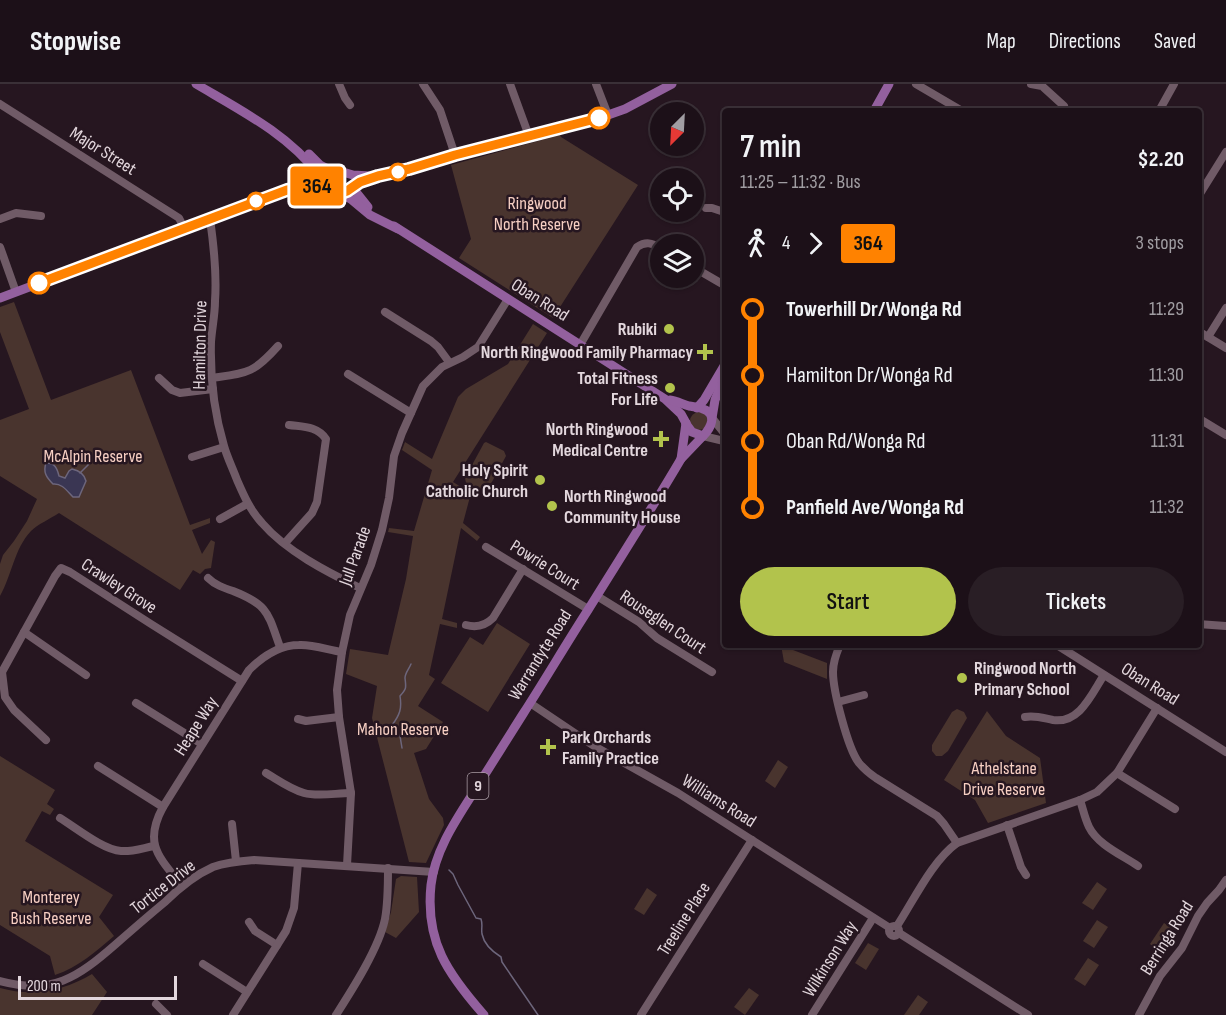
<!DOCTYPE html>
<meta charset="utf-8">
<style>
body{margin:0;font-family:"Sofia Sans Condensed",sans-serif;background:#291e25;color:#f1f3f6;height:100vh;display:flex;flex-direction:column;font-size:22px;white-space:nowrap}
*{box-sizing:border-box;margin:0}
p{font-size:20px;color:#a09da2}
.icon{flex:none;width:33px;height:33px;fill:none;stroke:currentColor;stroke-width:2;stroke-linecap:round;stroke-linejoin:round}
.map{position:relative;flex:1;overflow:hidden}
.side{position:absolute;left:722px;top:24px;width:480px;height:540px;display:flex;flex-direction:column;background:#1c1018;border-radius:6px;box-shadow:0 2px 4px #0004,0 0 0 2px #3a3037}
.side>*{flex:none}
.badge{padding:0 12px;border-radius:4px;font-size:21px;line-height:39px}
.needle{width:39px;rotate:204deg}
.tools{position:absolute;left:650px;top:18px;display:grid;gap:12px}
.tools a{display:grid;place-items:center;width:54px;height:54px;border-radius:50%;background:#1c1018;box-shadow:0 2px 4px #0004,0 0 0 2px #3a3037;font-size:30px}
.scale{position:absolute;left:18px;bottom:15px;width:159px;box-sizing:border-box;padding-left:6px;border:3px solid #e3d7dd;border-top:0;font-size:16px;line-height:21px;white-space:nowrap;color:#e3d7dd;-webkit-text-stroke:4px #261620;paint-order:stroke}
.map>.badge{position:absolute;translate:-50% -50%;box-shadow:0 0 0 3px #fff}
.legs{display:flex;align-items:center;gap:9px;height:66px;padding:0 18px;font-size:20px}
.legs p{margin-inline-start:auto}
.summary{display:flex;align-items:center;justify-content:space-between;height:102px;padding:0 18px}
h1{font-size:33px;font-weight:600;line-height:45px}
.action{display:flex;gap:12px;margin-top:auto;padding:12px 18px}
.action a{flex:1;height:69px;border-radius:36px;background:#b2c34c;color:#111;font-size:24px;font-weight:600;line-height:69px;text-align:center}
.action a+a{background:#291e25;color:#f1f3f6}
ul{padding:0 18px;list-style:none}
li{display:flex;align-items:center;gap:21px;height:66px;font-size:22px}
li i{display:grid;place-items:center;width:9px;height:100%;margin:0 8px;background:currentColor}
li i::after{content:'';width:15px;height:15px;margin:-8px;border:4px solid;border-radius:50%;background:#1c1018}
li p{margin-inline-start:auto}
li:first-child i{background:linear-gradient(#0000 50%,currentColor 0)}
li:last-child i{background:linear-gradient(currentColor 50%,#0000 0)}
header{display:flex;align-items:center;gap:36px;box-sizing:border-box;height:84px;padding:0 30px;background:#1c1018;border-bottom:2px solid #3a3037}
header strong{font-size:28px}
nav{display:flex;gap:33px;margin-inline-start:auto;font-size:21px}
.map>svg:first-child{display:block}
.green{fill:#49342e}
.water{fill:#3a3653;stroke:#6d667c;stroke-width:1.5}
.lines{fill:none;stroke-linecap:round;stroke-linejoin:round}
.stream{stroke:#6d667c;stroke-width:1.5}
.minor{stroke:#705b67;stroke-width:8}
.major{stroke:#93609e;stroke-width:9}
.line-1-casing{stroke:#fff;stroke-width:14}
.line-1{stroke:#ff8200;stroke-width:9}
.stop-1-dot{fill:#fff;stroke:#ff8200;stroke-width:3}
.poi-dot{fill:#b2c34c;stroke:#261620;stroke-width:2}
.labels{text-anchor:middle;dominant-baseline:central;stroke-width:5;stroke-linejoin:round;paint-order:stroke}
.shield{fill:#261620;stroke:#aa9da4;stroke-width:1.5}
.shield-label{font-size:16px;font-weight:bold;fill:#e3d7dd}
.street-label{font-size:18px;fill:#e3d7dd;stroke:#261620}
.park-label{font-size:18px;fill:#f7cfc3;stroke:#261620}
.poi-label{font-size:18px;font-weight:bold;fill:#e3d7dd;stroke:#261620;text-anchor:end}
</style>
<header>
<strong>Stopwise</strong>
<nav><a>Map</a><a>Directions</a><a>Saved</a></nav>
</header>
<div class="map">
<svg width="1226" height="931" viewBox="0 0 1226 931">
<rect width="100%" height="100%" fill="#261620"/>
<!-- green -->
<g class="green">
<polygon points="560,51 561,53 638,101 553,234 459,174 471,155 451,81"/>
<path d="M14 218 51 316 131 286 190 441 210 434V439L192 446 202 470 211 456 215 458 211 484 205 485 200 490 193 486 180 506 59 429C50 435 38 440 31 447 14 465 12 491 0 512V480L3 471 14 457 27 437 37 415 0 392V336L29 325 0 248V223Z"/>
<polygon points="533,240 547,249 453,398 471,409 463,439 480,453 477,457 461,444 442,535 457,539 457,544 440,540 429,591 435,595 418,622 443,638 426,665 414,669 429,715 443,734 444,741 426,779 409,778 372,634 377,602 346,590 350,565 388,571 406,495 413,452 388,448 389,444 414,447 432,386 402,366 405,358 432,375 458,313 466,305 508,280"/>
<circle cx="699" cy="337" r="9"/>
<polygon points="486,358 504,367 506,372 487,407 484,407 466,399 465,394 484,359"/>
<polygon points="497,539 530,560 488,628 441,599 470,553 483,561"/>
<polygon points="781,561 795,561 793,566 827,579 827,595 784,578"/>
<polygon points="957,625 964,628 967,634 948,667 942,672 936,672 932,667 932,661 952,628"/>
<polygon points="987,627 1006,652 1040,674 1046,719 988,739 975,716 944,696"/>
<path d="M0 672 55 706 47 720 54 725 50 731 42 727 25 757 113 811 99 833 114 852C95 868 79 883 55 891L50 872 0 841Z"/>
<polygon points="778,676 788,683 775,704 765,697"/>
<polygon points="401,792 417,793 419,828 396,854 385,848 391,828 396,795"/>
<polygon points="1097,798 1107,805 1093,826 1082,819"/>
<polygon points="647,804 657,811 644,831 634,825"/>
<polygon points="1097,836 1108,843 1094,864 1083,857"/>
<polygon points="1164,839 1174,846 1160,868 1150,860"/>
<polygon points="868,859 879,865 866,886 855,879"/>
<polygon points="1088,874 1099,881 1085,902 1074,895"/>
<path d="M92 890 107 908 92 931H0V904C33 913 63 907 92 890Z"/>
<polygon points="749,904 759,911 745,931 734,923"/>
<polygon points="918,911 928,918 919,931 904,931"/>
</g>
<!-- water -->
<path class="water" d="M46 379C55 379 57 384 59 392L65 394 69 387 72 385C80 387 84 390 86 397L79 413H73C67 407 62 399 53 400 46 393 43 388 46 379Z"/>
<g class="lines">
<!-- stream -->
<g class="stream">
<polyline points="80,389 89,380 90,369"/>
<path d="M402 664 400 652 392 641C400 631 402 624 400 612 407 604 406 604 405 594 405 589 409 585 411 580"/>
<path d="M449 786 453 790 458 801 476 834 481 835C483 841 481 844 482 850 484 860 493 868 501 873L502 878 538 931"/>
</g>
<!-- minor -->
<g class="minor">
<polyline points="339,0 345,14 350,21"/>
<polyline points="423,0 440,26 455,71"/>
<polyline points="510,0 529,52"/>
<polyline points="596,0 608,31"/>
<polyline points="916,0 962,27"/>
<polyline points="1031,0 1042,2 1064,22"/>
<polyline points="0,20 179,134 184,144"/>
<polyline points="1159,27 1174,0"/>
<polyline points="1198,113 1226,68"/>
<polyline points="706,124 712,124 724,128"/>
<polyline points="0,135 16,129 41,132"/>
<path d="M210 135C214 163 217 189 215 217 215 231 212 244 211 258 210 293 214 328 224 362 227 373 233 385 237 396 244 412 250 426 262 439 286 467 327 488 360 504"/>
<polyline points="0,163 16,208"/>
<polyline points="693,183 724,201"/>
<polyline points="385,228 431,257 438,263 449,278"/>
<polyline points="1198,247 1226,264"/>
<polyline points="1208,253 1226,224"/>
<path d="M580 261 637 163C646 157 652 159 660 164"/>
<polyline points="348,290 411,329"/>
<polyline points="159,294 172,306 180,309 213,305"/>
<path d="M212 294C247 289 253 290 278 262"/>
<polyline points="1198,334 1226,351"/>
<polyline points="713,335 724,349"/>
<polyline points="703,352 724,357"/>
<polyline points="192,373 224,363"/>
<polyline points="220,435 247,420"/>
<path d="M285 459 312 429 317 418 326 355C317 342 303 343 289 341"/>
<polyline points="486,463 588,525"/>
<path d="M208 494C215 501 224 504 233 507 269 521 268 530 280 563"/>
<polyline points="1198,497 1200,488"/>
<polyline points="597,512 639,538 657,554 712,588"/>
<polyline points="1198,540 1226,542"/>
<path d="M466 541C477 544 486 541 493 534L523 485"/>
<polyline points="24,548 86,591"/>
<path d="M840 561C836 570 833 579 833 588 833 607 848 665 859 679 864 685 870 690 876 694L937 732 944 740 957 759"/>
<polyline points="1057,561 1226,668"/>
<polyline points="838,618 864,611"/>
<polyline points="136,619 202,660"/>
<polyline points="530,619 594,662 678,709 890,844"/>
<path d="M1025 633C1035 631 1043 634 1053 636 1080 640 1092 609 1104 591"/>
<polyline points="298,635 306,637 339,633"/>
<polyline points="46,656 14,626 5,613 2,588 55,492 61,484 70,488 151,540 242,597"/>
<polyline points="98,682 163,723"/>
<path d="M266 689C278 696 290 705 304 709 318 713 336 709 351 709"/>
<polyline points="1117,689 1175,725"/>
<path d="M1080 716C1083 725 1085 735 1089 743 1098 761 1122 771 1138 782"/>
<path d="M60 734C75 743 103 766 121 767 132 768 143 764 154 762"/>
<polyline points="232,740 236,777"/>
<polyline points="1007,741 1021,783 1026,791"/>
<polyline points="347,781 351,709 339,633 337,606 342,568 350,531 371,481 382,446 389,414 394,372 402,349 423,302 442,283 463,273 478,263 508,215"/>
<path d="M182 802C159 773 143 760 163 723L249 586C262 573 279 561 299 561 311 560 329 566 342 568"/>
<polyline points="249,838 255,847 277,861"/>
<circle cx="894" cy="847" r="5"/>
<path d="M897 842C914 816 932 777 957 759L1080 716 1097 708 1117 689 1157 624"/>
<polyline points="899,849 1028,931"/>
<polyline points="203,880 247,908"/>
<path d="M0 897C53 911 77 894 116 860 132 846 148 832 165 818 179 804 195 791 213 783 227 778 240 777 254 776L434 788"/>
<polyline points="156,920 167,931"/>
<polyline points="233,931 286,847 294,824 298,779"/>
<path d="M336 931C352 906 379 864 385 835 388 819 388 801 388 784"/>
<polyline points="641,931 752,756"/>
<polyline points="812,931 873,834"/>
<polyline points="1139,931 1160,892 1182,864 1198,832 1207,819 1219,806 1226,796"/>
</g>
<!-- major -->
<g class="major">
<path d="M196 0C240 26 288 50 319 91"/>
<polyline points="874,27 889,0"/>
<polyline points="309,70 320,81 328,85 336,86 353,91 370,92"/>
<path d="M292 103C301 97 308 90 310 79"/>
<polyline points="352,103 368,123"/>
<path d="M352 103C373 92 395 89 417 82 480 64 544 48 608 31L625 25 672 0"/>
<polyline points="394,142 665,315 681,330 686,339"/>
<polyline points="0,214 292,104 316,102 344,111 352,116 370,131 398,145"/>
<path d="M670 316C677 317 682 320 689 322 694 323 699 323 703 325 718 330 711 344 703 352L692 348 686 340"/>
<polyline points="697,324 704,316 724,282"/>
<polyline points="712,334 715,316 724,294"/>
<polyline points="681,375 686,339"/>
<path d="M484 931C448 890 425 858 431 801 435 765 458 733 477 703 492 679 508 654 523 630 545 596 566 560 588 526 619 476 651 426 681 375L703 352"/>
</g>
</g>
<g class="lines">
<defs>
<polyline id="line-1" points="39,199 287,106 313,102 339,110 347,107 360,98 378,92 409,85 455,71 599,34"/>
</defs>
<!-- line-1 casing -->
<use href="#line-1" class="line-1-casing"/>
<!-- line-1 -->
<use href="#line-1" class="line-1"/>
</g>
<!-- markers -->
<g class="stop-1-dot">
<circle cx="599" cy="34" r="10"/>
<circle cx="398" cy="88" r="8"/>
<circle cx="256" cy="117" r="8"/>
<circle cx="39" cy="199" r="10"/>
</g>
<g class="poi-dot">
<circle cx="669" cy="245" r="6"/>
<path d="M702 259h6v6h6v6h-6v6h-6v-6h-6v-6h6z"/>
<circle cx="670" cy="304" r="6"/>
<path d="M658 346h6v6h6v6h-6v6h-6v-6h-6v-6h6z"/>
<circle cx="540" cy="396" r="6"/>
<circle cx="552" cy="422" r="6"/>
<circle cx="962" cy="594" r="6"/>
<path d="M545 654h6v6h6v6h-6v6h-6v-6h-6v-6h6z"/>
</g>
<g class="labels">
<!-- shield labels -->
<rect class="shield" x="467.5" y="689" width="21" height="26" rx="4.5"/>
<g class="shield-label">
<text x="478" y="702">9</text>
</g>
<!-- street labels -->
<g class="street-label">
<text transform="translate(103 67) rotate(32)">Major Street</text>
<text transform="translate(540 216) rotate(32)">Oban Road</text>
<text transform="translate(200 261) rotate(-89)">Hamilton Drive</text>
<text transform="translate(355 472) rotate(-70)">Jull Parade</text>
<text transform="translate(545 481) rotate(32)">Powrie Court</text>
<text transform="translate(119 502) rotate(33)">Crawley Grove</text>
<text transform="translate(663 538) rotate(34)">Rouseglen Court</text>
<text transform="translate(540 571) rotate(-58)">Warrandyte Road</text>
<text transform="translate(1150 600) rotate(32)">Oban Road</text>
<text transform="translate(196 642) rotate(-58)">Heape Way</text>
<text transform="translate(719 717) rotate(32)">Williams Road</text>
<text transform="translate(163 803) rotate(-38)">Tortice Drive</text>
<text transform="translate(684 835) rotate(-58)">Treeline Place</text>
<text transform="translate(1167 854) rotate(-58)">Berringa Road</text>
<text transform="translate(830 875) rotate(-58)">Wilkinson Way</text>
</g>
<!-- park labels -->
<g class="park-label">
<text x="537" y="119">Ringwood<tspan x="537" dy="21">North Reserve</tspan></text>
<text x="93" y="372">McAlpin Reserve</text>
<text x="403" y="645">Mahon Reserve</text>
<text x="1004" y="684">Athelstane<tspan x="1004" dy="21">Drive Reserve</tspan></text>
<text x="51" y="813">Monterey<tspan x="51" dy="21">Bush Reserve</tspan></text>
</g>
<!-- poi labels -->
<g class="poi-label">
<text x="657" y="245">Rubiki</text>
<text x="693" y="268">North Ringwood Family Pharmacy</text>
<text x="658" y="294">Total Fitness<tspan x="658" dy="21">For Life</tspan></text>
<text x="648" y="345">North Ringwood<tspan x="648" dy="21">Medical Centre</tspan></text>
<text x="528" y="386">Holy Spirit<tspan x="528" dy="21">Catholic Church</tspan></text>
<text x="564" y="412" text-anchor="start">North Ringwood<tspan x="564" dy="21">Community House</tspan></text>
<text x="974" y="584" text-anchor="start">Ringwood North<tspan x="974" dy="21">Primary School</tspan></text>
<text x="562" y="653" text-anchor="start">Park Orchards<tspan x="562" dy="21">Family Practice</tspan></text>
</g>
</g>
</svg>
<div class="tools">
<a><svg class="needle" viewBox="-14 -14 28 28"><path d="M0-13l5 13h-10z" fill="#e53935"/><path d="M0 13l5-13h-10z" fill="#a09da2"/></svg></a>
<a><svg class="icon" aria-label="locate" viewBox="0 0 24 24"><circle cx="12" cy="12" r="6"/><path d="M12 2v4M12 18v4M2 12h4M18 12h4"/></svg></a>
<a><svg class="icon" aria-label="layers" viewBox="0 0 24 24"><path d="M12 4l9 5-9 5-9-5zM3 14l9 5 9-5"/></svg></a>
</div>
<div class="scale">200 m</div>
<b class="badge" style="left:317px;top:102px;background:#ff8200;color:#111">364</b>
<section class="side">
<div class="summary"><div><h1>7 min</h1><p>11:25 – 11:32 · Bus</p></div><b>$2.20</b></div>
<div class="legs"><svg class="icon" aria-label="walk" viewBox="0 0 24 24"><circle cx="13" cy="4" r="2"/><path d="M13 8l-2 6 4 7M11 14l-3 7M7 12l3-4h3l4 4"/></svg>4<svg class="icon" aria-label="forward" viewBox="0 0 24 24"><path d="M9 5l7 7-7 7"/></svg><b class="badge" style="background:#ff8200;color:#111">364</b><p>3 stops</p></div>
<ul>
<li><i style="color:#ff8200"></i><b>Towerhill Dr/Wonga Rd</b><p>11:29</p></li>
<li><i style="color:#ff8200"></i><span>Hamilton Dr/Wonga Rd</span><p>11:30</p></li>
<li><i style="color:#ff8200"></i><span>Oban Rd/Wonga Rd</span><p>11:31</p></li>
<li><i style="color:#ff8200"></i><b>Panfield Ave/Wonga Rd</b><p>11:32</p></li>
</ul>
<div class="action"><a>Start</a><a>Tickets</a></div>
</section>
</div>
